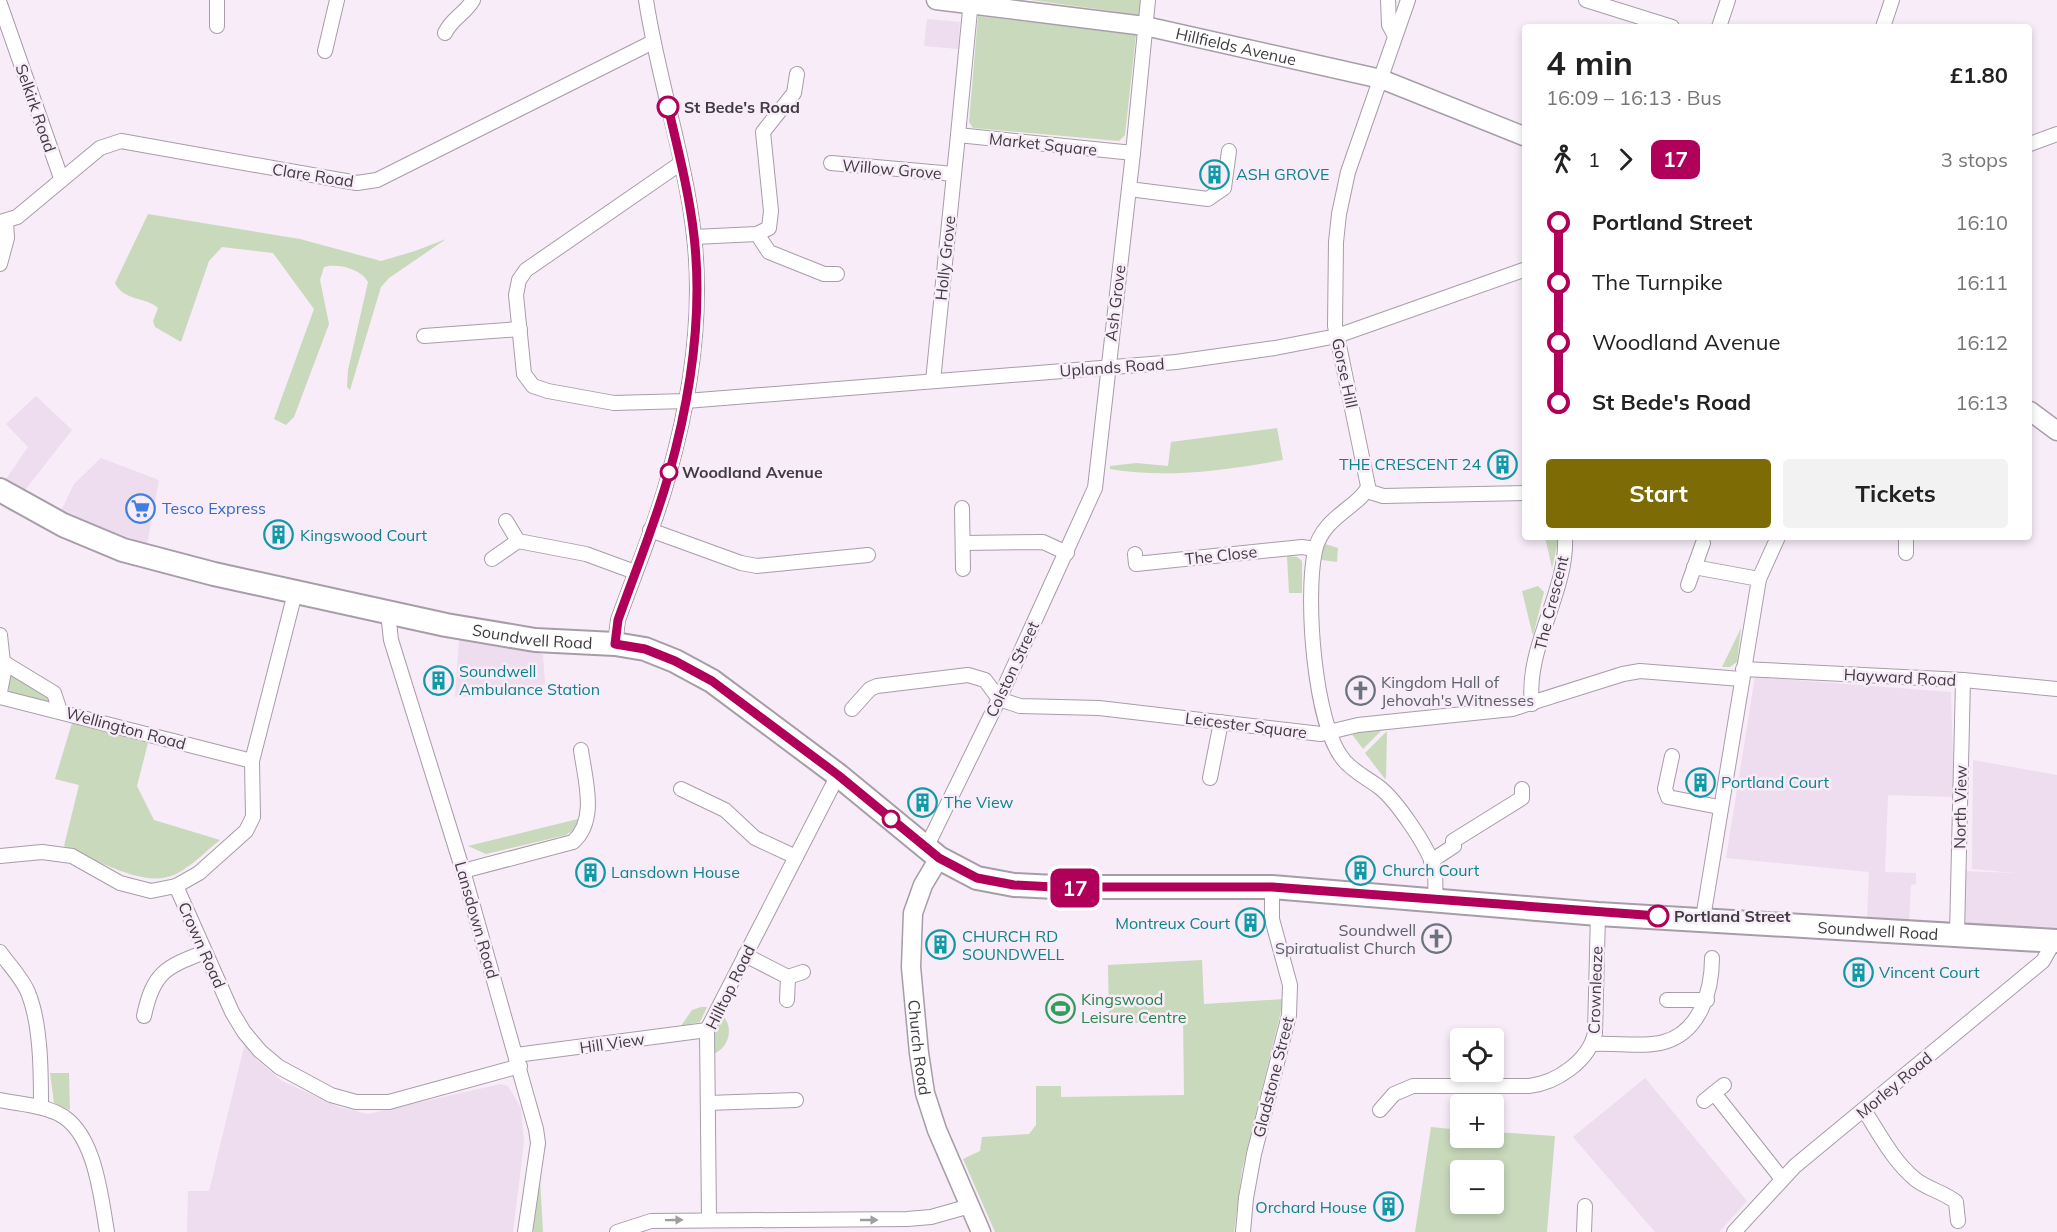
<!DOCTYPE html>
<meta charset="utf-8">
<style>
body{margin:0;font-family:Mulish,sans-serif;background:#f2f2f2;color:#222;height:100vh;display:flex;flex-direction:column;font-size:22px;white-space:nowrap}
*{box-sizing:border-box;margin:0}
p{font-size:20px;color:#767676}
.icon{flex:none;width:33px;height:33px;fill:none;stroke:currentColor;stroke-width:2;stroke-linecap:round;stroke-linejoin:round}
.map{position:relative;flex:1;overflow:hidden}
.details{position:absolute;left:1522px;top:24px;width:510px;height:516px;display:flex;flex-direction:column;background:#fff;border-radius:6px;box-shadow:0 3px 9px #0003}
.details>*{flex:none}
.badge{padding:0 12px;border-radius:9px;font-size:21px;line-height:39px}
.fabs{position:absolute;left:1450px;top:1028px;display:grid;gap:12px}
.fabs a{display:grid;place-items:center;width:54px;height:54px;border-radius:6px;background:#fff;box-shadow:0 3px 9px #0003;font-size:30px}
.map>.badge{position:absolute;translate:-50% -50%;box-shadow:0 0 0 3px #fff}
.legs{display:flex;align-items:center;gap:9px;height:66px;padding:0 24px;font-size:20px}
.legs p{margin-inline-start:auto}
.summary{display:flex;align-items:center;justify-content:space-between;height:102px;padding:0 24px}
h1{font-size:33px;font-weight:700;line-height:45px}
.action{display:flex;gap:12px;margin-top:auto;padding:12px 24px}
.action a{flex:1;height:69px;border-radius:6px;background:#7d6c05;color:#fff;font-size:24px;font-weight:700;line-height:69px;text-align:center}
.action a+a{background:#f2f2f2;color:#222}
ul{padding:0 24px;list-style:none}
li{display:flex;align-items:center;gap:21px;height:60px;font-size:22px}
li i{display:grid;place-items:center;width:9px;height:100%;margin:0 8px;background:currentColor}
li i::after{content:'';width:15px;height:15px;margin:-8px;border:4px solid;border-radius:50%;background:#fff}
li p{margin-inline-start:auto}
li:first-child i{background:linear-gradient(#0000 50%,currentColor 0)}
li:last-child i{background:linear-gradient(currentColor 50%,#0000 0)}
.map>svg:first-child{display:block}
.built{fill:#ede}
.green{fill:#c9d9bb;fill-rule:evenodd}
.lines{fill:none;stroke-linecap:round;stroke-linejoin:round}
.minor-casing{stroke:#a79da8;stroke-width:16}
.tertiary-casing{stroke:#a79da8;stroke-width:21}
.primary-casing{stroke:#a79da8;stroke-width:26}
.minor{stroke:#fff;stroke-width:14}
.tertiary{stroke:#fff;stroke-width:18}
.primary{stroke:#fff;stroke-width:22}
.oneway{fill:#9f9da0}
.line-1-casing{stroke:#fff;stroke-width:14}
.line-1{stroke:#b10059;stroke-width:9}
.stop-1-dot{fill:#fff;stroke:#b10059;stroke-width:3}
.labels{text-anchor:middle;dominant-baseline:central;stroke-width:5;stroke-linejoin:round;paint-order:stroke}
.street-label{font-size:16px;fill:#3f3b40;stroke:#f7ecf8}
.stop-label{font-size:16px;font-weight:bold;fill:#3f3b40;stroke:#f7ecf8;text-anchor:start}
.culture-label{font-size:16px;fill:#0d838f;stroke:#f7ecf8;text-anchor:start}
.shop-label{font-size:16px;fill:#366cbe;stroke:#f7ecf8;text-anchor:start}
.worship-label{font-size:16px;fill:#5b616d;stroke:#f7ecf8;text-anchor:start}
.leisure-label{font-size:16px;fill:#27864d;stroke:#f7ecf8;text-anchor:start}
</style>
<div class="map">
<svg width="2057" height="1232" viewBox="0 0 2057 1232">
<rect width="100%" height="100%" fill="#f7ecf8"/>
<!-- built -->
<g class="built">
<polygon points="927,19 960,22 958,49 924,46"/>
<polygon points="36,396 72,430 22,494 4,482 28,447 6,424"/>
<polygon points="101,458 159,480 147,545 61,511 74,484"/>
<polygon points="459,640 543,654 545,684 516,696 455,697"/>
<polygon points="1755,677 1951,692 1954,797 1888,795 1885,872 1916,873 1916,884 1911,885 1909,922 1867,919 1869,872 1726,858"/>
<polygon points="1973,760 2057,775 2057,932 1962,922 1964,871 2015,873 1972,869"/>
<polygon points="245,1043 257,1060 282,1081 339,1107 368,1114 501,1084 508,1086 521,1108 524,1143 513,1232 187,1232 188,1191 209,1191"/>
<polygon points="1645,1078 1747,1201 1719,1232 1655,1232 1573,1137"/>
</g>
<!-- green -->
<g class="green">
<polygon points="1031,0 1140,0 1140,15"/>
<polygon points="978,16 1136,35 1125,135 1119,141 973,128 969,122"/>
<path d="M148 214 300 239 381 261 415 251 446 239 389 278 381 287 350 390 347 387 348 370 368 282C361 269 338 263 324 267L320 280 329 324 294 417 286 425 274 419 314 309 273 253 222 247 209 261 181 342 155 327 153 321 158 308C147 297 123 301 115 283Z"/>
<path d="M1277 428 1283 460C1225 470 1167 479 1110 469V466L1136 463 1168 466 1171 442Z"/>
<polygon points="1545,537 1559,537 1552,568"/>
<polygon points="1325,544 1338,548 1337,562 1322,560 1321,557"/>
<polygon points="1287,556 1297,557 1302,561 1302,593 1289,593"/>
<polygon points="1538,586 1544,592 1533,636 1522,591"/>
<polygon points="1741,628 1737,662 1730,667 1722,667"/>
<polygon points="13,672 47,695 51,701 49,703 14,695 9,691 9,674"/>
<path d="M72 723 148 743 137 786 154 820 220 840C206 851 192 866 176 874 145 890 94 858 64 846L79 785 55 779Z"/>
<polygon points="1384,728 1363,749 1351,733"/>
<polygon points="1387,731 1386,778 1385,779 1365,753"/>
<polygon points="582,818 576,828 566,835 486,854 468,846"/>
<polygon points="1202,960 1204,1004 1284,999 1242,1170 1234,1232 995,1232 963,1159 980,1151 982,1137 1029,1134 1036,1125 1036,1086 1061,1086 1061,1097 1184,1095 1183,1016 1147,1016 1146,1023 1109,1023 1108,965"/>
<polygon points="701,1007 707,1007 700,1022 681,1026 692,1010"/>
<path d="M723 1016C734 1028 729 1047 714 1054L715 1033Z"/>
<polygon points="50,1073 69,1073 70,1110 54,1103"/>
<path d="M1431 1127 1461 1130V1137H1494V1132L1555 1136 1547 1232H1415ZM1461 1170H1494V1203H1461Z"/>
<polygon points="540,1179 543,1232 534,1232 533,1230"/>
</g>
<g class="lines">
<defs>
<g id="minor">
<polyline points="971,0 958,135 1133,153 1148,0"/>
<polyline points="1388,0 1389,25 1395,36"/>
<path d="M1408 0 1348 172 1339 214 1336 242 1335 326 1368 486C1363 505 1322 516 1315 551 1305 597 1314 723 1343 759 1352 771 1367 778 1379 787 1396 800 1426 844 1433 865 1437 876 1435 889 1435 901"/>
<polyline points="1586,0 1672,27"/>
<polyline points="0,4 61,178"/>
<polyline points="217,26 217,0"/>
<polyline points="1719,27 1728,0"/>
<polyline points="1883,27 1892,0"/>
<path d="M445 33C452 18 465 14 473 0"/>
<polyline points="325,51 337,0"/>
<polyline points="2030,144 2057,134"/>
<polyline points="681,163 526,270 519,280 516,295 524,374 533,386 548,391 614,403 686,401 1176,362 1275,348 1337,336 1526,269"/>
<polyline points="831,163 954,174"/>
<polyline points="1129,189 1208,199 1224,188 1229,151"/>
<polyline points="0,222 17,217 100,148 121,141 357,183 377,180 653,42"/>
<polyline points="757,234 769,252 824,274 837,274"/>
<polyline points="694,237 757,234 769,228 771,211 763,132 794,93 797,74"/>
<polyline points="0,264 7,238 6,222"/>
<polyline points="424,336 520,329"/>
<polyline points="933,381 958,135"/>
<polyline points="1367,491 1383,496 1526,493"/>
<polyline points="962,508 963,569"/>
<polyline points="506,521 518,541"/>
<polyline points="650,530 741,563 757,566 868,555"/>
<polyline points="963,543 1043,542 1067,553"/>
<polyline points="1906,553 1906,537"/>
<polyline points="1135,554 1136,564 1302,547 1315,549"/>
<polyline points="492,559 518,541 586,554 635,572"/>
<polyline points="1694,567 1759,579"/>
<polyline points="1688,585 1703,543"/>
<polyline points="388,613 391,640 463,871 536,1129 538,1143 525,1232"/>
<polyline points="0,635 4,672 0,692"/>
<path d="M615 644 618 620C635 572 656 524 669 474 690 399 703 314 694 236 685 156 658 79 646 0"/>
<polyline points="3,662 54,693 60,711"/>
<polyline points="1743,669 1963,680 2057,689"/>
<polyline points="0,697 252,761"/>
<path d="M1532 704C1525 648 1568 591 1565 537"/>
<polyline points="852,709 870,689 877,686 968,675 985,680 999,699 1020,706 1099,708 1321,734 1358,725 1512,709 1623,674 1640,671 1741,679"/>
<polyline points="1672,756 1665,789 1668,797 1719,807"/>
<polyline points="1210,778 1221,722"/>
<polyline points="681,789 725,810 755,838 796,857"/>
<polyline points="926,848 999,699 1095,488 1133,153"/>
<polyline points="0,856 42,852 72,856 120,883 151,891 176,886 199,873 246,831 253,817 252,761 295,593"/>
<polyline points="1431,861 1454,846 1453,841 1522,798 1522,789"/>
<path d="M463 871 573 842C598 820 585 780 581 750"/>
<polyline points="176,886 232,1012 244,1032 260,1051 279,1067 331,1095 356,1102 389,1102 520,1066"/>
<polyline points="1703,918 1759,579 1778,537"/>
<polyline points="1957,934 1963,680"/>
<path d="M0 952C9 965 24 980 29 995 41 1026 41 1074 41 1107"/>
<polyline points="745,955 788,977 787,1000"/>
<polyline points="788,977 803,972"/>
<polyline points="1667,1000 1707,1000"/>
<path d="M144 1016C153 973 165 967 205 952"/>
<path d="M1593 1044C1615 1042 1643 1048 1664 1042 1700 1032 1712 991 1712 958"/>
<polyline points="516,1055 707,1030"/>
<polyline points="1714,1093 1782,1179"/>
<path d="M0 1100C19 1104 42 1105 59 1114 95 1132 101 1197 107 1232"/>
<polyline points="1704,1101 1724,1085"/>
<polyline points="708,1103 796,1100"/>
<path d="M1380 1110 1394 1094 1413 1086H1529C1556 1083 1589 1061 1595 1033L1598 914"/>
<path d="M1864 1110C1879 1133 1893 1161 1915 1179 1927 1189 1944 1192 1956 1202L1958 1221"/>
<polyline points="709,1219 707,1030 838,775"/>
<polyline points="617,1232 651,1221 907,1219 931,1217 970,1206"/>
<polyline points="1243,1232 1246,1198 1254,1154 1289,1015 1290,985 1272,919 1272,887"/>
<polyline points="1584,1232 1585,1206"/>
<polyline points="1734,1232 1795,1166 2043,961 2054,941"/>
</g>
<g id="tertiary">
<path id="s1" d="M936 0 1145 26 1381 79 1526 137"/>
<polyline points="2030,411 2057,431"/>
<path id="s2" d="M939 858 923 885 913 913 911 967 919 1053 925 1093 937 1130 981 1232"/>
</g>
<g id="primary">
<path id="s3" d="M0 490 63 525 123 550 214 574 446 625 535 640 615 644 645 649 675 661 712 681 838 775 939 858 977 878 1014 885 1055 887H1272L1598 914 2057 941"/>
</g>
</defs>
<!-- minor casing -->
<use href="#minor" class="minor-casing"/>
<!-- tertiary casing -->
<use href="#tertiary" class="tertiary-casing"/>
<!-- primary casing -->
<use href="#primary" class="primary-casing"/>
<!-- minor -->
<use href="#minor" class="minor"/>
<!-- tertiary -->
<use href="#tertiary" class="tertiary"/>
<!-- primary -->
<use href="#primary" class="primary"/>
</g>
<!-- one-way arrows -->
<defs><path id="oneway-solid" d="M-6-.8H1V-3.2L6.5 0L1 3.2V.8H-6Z" transform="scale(1.5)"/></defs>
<g class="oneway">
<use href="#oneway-solid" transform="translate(674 1220) rotate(-1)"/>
<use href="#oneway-solid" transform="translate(869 1220)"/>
</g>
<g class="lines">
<defs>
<path id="line-1" d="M668 107C678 150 689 192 694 236 703 314 690 399 669 474 655 524 635 572 618 620L615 644 645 649 675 661 712 681 838 775 939 858 977 878 1014 885 1054 887H1272L1658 916"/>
</defs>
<!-- line-1 casing -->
<use href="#line-1" class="line-1-casing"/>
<!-- line-1 -->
<use href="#line-1" class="line-1"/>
</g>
<!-- icons -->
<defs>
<symbol id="building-ring" viewBox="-11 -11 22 22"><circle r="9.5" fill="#f7ecf8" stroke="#0f9aa8" stroke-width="1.5"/><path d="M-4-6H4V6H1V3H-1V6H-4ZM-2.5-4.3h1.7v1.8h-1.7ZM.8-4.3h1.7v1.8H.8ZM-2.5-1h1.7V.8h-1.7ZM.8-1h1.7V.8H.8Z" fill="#0f9aa8"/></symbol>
<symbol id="supermarket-ring" viewBox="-11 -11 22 22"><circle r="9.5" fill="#f7ecf8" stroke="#3f7fe0" stroke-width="1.5"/><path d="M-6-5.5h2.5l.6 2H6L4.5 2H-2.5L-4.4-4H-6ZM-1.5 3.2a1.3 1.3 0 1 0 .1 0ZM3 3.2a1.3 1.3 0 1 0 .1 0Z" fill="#3f7fe0"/></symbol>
<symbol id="church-ring" viewBox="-11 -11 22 22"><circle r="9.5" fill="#f7ecf8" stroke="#6b7280" stroke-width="1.5"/><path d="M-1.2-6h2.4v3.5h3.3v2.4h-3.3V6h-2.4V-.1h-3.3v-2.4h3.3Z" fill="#6b7280"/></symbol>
<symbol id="stadium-ring" viewBox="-11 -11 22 22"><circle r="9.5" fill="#f7ecf8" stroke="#2e9e5b" stroke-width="1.5"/><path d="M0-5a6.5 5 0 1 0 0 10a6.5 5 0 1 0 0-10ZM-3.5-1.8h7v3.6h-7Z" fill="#2e9e5b"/></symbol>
</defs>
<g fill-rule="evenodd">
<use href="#building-ring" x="1198" y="158" width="33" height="33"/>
<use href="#building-ring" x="1486" y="448" width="33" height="33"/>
<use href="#supermarket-ring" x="124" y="492" width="33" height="33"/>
<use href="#building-ring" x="262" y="518" width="33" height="33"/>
<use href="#building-ring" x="422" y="664" width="33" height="33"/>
<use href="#church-ring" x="1344" y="674" width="33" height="33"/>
<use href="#building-ring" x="1684" y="766" width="33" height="33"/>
<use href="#building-ring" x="906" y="786" width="33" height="33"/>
<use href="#building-ring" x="1344" y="854" width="33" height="33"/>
<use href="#building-ring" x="574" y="856" width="33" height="33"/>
<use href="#building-ring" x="1234" y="906" width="33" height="33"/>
<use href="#church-ring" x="1420" y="922" width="33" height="33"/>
<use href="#building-ring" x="924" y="928" width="33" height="33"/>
<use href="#building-ring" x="1842" y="956" width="33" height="33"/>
<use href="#stadium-ring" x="1044" y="992" width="33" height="33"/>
<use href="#building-ring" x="1372" y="1190" width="33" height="33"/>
</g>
<!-- markers -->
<g class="stop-1-dot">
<circle cx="668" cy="107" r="10"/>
<circle cx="669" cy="472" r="8"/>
<circle cx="891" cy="819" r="8"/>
<circle cx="1658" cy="916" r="10"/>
</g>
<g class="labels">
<!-- street labels -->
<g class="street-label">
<text stroke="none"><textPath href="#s1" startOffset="304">Hillfields Avenue</textPath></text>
<text transform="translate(36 108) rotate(71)">Selkirk Road</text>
<text transform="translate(1043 144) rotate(6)">Market Square</text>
<text transform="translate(892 169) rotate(5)">Willow Grove</text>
<text transform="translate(313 175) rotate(9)">Clare Road</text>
<text transform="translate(945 258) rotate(-84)">Holly Grove</text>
<text transform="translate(1115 303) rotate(-83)">Ash Grove</text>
<text transform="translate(1112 367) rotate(-4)">Uplands Road</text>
<text transform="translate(1345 373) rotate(78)">Gorse Hill</text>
<text transform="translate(1221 555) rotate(-6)">The Close</text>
<text transform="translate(1551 603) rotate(-76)">The Crescent</text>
<text stroke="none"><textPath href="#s3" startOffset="556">Soundwell Road</textPath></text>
<text transform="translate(1012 669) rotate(-65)">Colston Street</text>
<text transform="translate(1900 677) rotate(3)">Hayward Road</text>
<text transform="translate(1246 725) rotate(7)">Leicester Square</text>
<text transform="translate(126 728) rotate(15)">Wellington Road</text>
<text transform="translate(1960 807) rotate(-89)">North View</text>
<text transform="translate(477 920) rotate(74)">Lansdown Road</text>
<text stroke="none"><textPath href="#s3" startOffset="1978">Soundwell Road</textPath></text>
<text transform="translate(202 945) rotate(66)">Crown Road</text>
<text transform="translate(730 987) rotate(-64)">Hilltop Road</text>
<text transform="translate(1595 990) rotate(-88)">Crownleaze</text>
<text transform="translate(612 1043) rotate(-8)">Hill View</text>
<text stroke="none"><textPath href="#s2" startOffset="196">Church Road</textPath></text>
<text transform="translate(1273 1077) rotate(-76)">Gladstone Street</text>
<text transform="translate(1894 1085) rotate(-40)">Morley Road</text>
</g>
<!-- stop labels -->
<g class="stop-label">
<text x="684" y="107">St Bede's Road</text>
<text x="682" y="472">Woodland Avenue</text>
<text x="1674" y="916">Portland Street</text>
</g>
<!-- culture labels -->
<g class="culture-label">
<text x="1236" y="174">ASH GROVE</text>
<text x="1481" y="464" text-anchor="end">THE CRESCENT 24</text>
<text x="300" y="535">Kingswood Court</text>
<text x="459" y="671">Soundwell<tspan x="459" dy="18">Ambulance Station</tspan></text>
<text x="1721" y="782">Portland Court</text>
<text x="944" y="802">The View</text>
<text x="1382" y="870">Church Court</text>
<text x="611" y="872">Lansdown House</text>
<text x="1230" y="923" text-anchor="end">Montreux Court</text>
<text x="962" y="936">CHURCH RD<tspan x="962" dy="18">SOUNDWELL</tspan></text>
<text x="1879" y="972">Vincent Court</text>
<text x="1367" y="1207" text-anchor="end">Orchard House</text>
</g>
<!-- shop labels -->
<g class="shop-label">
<text x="162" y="508">Tesco Express</text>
</g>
<!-- worship labels -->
<g class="worship-label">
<text x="1381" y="682">Kingdom Hall of<tspan x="1381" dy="18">Jehovah's Witnesses</tspan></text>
<text x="1416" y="930" text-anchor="end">Soundwell<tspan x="1416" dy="18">Spiratualist Church</tspan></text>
</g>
<!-- leisure labels -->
<g class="leisure-label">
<text x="1081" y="999">Kingswood<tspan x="1081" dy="18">Leisure Centre</tspan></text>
</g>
</g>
</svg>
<div class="fabs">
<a><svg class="icon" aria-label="locate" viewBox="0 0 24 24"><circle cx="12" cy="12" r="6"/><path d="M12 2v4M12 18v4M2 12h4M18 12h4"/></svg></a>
<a>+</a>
<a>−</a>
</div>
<b class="badge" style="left:1075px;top:888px;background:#b10059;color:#fff">17</b>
<section class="details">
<div class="summary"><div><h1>4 min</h1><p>16:09 – 16:13 · Bus</p></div><b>£1.80</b></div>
<div class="legs"><svg class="icon" aria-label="walk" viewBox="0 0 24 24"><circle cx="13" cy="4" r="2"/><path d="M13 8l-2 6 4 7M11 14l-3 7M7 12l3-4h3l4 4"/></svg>1<svg class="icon" aria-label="forward" viewBox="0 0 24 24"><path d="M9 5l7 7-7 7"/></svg><b class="badge" style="background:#b10059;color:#fff">17</b><p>3 stops</p></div>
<ul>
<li><i style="color:#b10059"></i><b>Portland Street</b><p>16:10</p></li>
<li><i style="color:#b10059"></i><span>The Turnpike</span><p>16:11</p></li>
<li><i style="color:#b10059"></i><span>Woodland Avenue</span><p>16:12</p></li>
<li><i style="color:#b10059"></i><b>St Bede's Road</b><p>16:13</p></li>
</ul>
<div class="action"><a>Start</a><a>Tickets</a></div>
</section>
</div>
